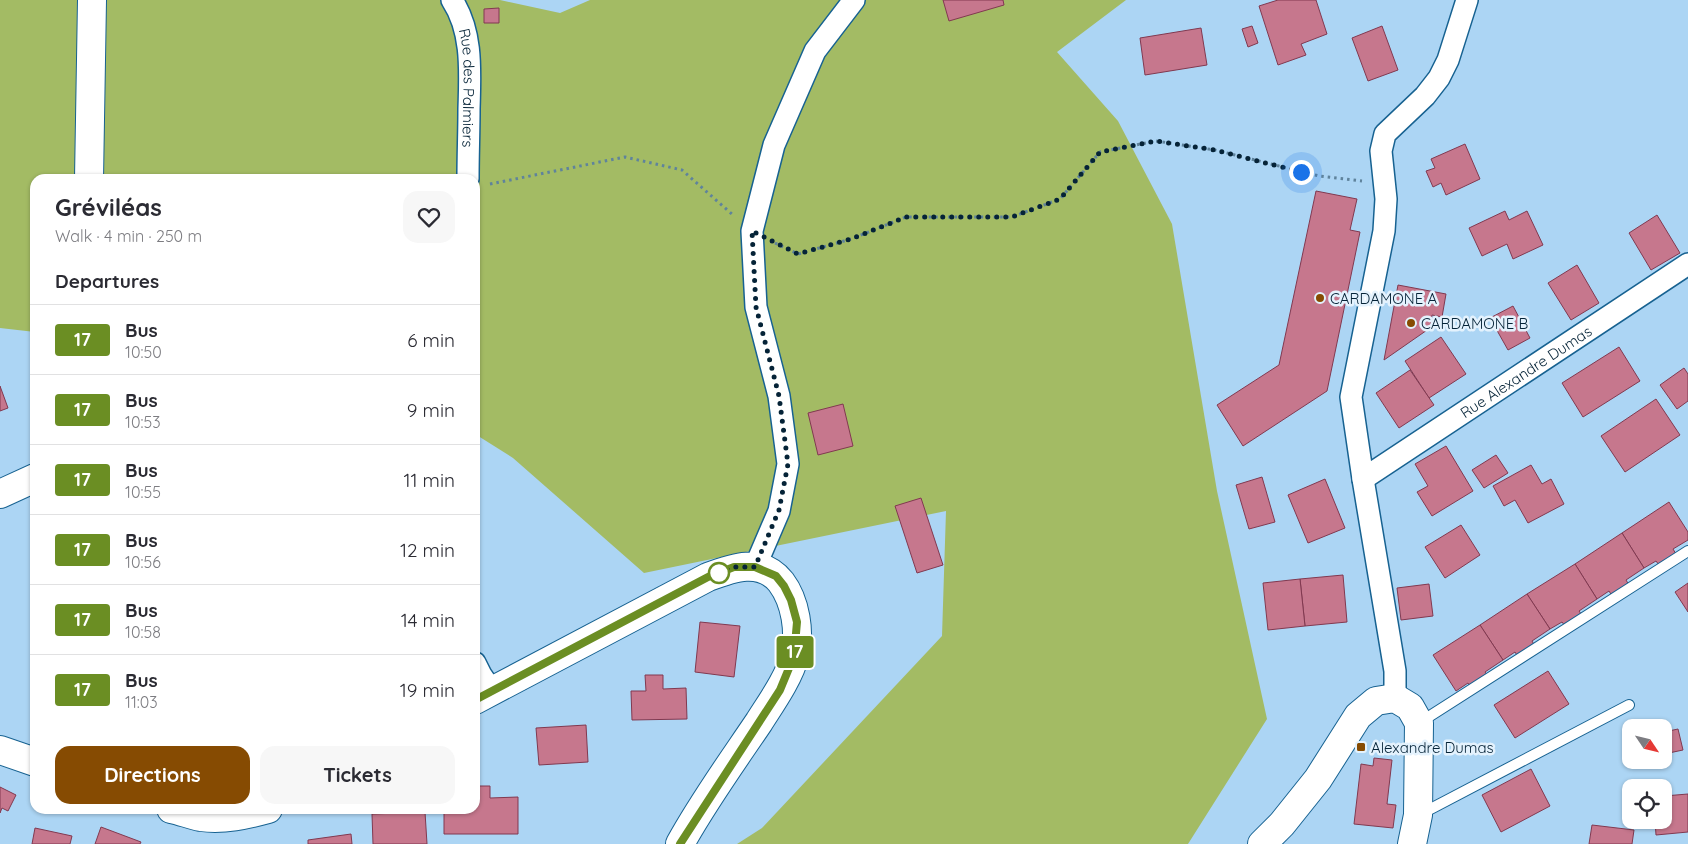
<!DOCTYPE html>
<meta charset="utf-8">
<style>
body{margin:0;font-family:Quicksand,sans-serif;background:#f7f7f7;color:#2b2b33;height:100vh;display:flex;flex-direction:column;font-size:19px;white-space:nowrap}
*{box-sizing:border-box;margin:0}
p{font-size:16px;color:#7c7c81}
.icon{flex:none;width:28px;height:28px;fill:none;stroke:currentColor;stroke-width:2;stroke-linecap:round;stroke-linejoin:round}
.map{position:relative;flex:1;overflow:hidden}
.side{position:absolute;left:30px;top:174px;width:450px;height:640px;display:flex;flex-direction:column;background:#fff;border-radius:15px;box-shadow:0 1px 4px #0004}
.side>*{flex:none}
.badge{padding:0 10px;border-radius:4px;font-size:18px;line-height:32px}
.needle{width:32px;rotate:125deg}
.fabs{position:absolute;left:1622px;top:719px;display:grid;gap:10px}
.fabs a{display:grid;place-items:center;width:50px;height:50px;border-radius:10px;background:#fff;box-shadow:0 1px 4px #0004;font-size:25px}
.you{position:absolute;width:25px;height:25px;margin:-12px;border:4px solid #fff;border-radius:50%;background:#1a73e8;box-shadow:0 0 0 8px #1a73e833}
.map>.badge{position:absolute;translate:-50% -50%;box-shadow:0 0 0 2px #fff}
h2{padding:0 25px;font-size:19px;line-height:45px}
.round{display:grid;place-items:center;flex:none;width:52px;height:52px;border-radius:15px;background:#f7f7f7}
.overview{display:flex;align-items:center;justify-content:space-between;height:85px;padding:0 25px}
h1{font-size:24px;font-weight:800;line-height:38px}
.primary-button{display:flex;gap:10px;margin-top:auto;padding:10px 25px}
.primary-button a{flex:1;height:58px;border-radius:15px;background:#864b02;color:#fff;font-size:20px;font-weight:800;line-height:58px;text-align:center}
.primary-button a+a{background:#f7f7f7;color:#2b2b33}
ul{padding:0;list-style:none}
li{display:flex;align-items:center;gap:15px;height:70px;padding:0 25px;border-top:1px solid #e1e1e2}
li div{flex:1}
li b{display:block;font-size:19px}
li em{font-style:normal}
li .badge{min-width:55px;font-weight:700;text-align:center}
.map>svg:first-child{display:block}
.green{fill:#a3bb64}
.building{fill:#c6778d;stroke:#813950}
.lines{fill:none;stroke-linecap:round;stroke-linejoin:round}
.service-casing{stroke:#176291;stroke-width:12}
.minor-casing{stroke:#176291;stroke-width:24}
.secondary-casing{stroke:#176291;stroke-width:30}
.path{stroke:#5f839c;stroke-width:3;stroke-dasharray:2.5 4;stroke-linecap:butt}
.service{stroke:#fff;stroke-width:10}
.minor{stroke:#fff;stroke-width:21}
.secondary{stroke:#fff;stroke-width:28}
.line-casing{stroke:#fff;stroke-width:11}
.line{stroke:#6b8e23;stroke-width:8}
.walk{stroke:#052337;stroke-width:5;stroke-dasharray:0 9}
.poi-dot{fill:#864b02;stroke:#e4f2fd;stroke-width:2}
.stop-dot{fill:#fff;stroke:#6b8e23;stroke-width:2.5}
.labels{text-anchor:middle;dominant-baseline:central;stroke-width:5;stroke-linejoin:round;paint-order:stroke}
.street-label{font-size:15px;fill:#052337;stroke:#e4f2fd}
.poi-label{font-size:15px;fill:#052337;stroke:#e4f2fd;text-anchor:start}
</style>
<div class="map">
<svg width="1688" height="844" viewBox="0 0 1688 844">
<rect width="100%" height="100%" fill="#acd5f4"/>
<!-- green -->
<polygon class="green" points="0,0 500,0 560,13 590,0 1126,0 1057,52 1118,121 1172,224 1217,491 1267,719 1188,844 737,844 762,828 942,636 946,511 644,573 513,458 475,434 475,179 35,179 35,332 0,328"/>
<!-- building -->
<g class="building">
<polygon points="943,0 1003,0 1004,5 949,21"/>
<polygon points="1278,0 1316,0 1327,34 1301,44 1306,55 1278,65 1259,6"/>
<polygon points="499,8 499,23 484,23 484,9"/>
<polygon points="1252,26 1258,43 1248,47 1242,29"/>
<polygon points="1382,26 1398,70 1368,81 1352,38"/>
<polygon points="1201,28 1207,65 1145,75 1140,38"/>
<polygon points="1465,144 1480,179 1446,195 1441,183 1433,187 1426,171 1435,168 1431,159"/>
<polygon points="1316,191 1357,199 1350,230 1360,232 1327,391 1243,446 1217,405 1279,365"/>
<polygon points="1505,211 1509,220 1527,211 1543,245 1513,259 1507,244 1482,256 1469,228"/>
<polygon points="1657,215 1680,253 1651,270 1629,233"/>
<polygon points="1577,265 1599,303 1571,320 1548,283"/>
<polygon points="1398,285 1446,294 1442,317 1432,315 1430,328 1384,360"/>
<polygon points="1513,306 1530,338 1508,350 1490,318"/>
<polygon points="1441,337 1466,374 1429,398 1405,361"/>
<polygon points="1619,347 1640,381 1583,417 1562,383"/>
<polygon points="1684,368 1688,374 1688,401 1677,409 1660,385"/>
<polygon points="1410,370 1434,405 1399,428 1376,393"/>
<polygon points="0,386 8,408 0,411"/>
<polygon points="1656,399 1680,435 1625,472 1601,436"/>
<polygon points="843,404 853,446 818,455 808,413"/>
<polygon points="1446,446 1473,491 1432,516 1417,492 1428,486 1415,464"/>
<polygon points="1496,455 1508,473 1484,488 1472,470"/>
<polygon points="1531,465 1542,484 1551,479 1564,504 1528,523 1515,500 1504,506 1493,486"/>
<polygon points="1262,477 1275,522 1249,529 1236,485"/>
<polygon points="1325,479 1345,528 1308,543 1288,495"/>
<polygon points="921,498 943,565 917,573 895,506"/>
<polygon points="1669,502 1688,532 1688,540 1673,549 1676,554 1659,565 1656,561 1644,568 1622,533"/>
<polygon points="1461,525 1480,555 1445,578 1425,547"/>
<polygon points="1622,533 1644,568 1626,580 1629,585 1612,596 1609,591 1597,599 1575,564"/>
<polygon points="1575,564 1597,599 1579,611 1582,615 1565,626 1562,622 1550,629 1527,594"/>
<polygon points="1343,575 1347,622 1305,626 1300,579"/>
<polygon points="1300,579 1305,626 1268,630 1263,583"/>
<polygon points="1688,583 1688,612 1675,592"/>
<polygon points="1429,584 1433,616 1401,620 1397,588"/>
<polygon points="1527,594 1550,629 1532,641 1535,646 1518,657 1515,652 1503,660 1480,625"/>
<polygon points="700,622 740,626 734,677 695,672"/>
<polygon points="1480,625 1503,660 1485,672 1488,676 1471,688 1468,683 1456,691 1433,655"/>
<polygon points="1548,671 1569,704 1515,738 1494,705"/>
<polygon points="645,675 663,675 663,689 686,688 687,719 632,720 631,691 646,691"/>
<polygon points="586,725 588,762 539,765 536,728"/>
<polygon points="1678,729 1683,750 1664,754 1664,732"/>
<polygon points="1374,758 1392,760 1387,804 1396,805 1393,828 1354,824 1361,764 1373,766"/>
<polygon points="1531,769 1550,806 1501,832 1482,795"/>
<polygon points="475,786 490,786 490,798 518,797 518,834 444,834 444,809 475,809"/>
<polygon points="0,787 16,795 8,811 2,808 0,813"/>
<polygon points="1688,794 1688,832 1656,835 1655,820 1664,820 1664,796"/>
<polygon points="425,812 427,844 373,844 372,814"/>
<polygon points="1592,825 1634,830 1632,844 1589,844"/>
<polygon points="101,827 141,842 140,844 95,844"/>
<polygon points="35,828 72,836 70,844 32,844"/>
<polygon points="351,834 352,844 308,844 308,840"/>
</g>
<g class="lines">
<defs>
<g id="service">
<polyline points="1419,723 1688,551"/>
<polyline points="1419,815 1629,705"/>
</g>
<g id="minor">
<path id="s1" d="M452 0C473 32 470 72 469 109 469 132 468 155 468 179"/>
<path id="s2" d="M1363 479 1688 264"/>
<polyline points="755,567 779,511 788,464 779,396 756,307 752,231 774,145 815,51 854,0"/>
<polyline points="475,663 481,675 492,691"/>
<polyline points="1395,698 1395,671 1363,479 1351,397 1384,231 1386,199 1381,151 1385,134 1425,96 1439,78 1448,60 1467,0"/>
</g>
<g id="secondary">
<polyline points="89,179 92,0"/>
<polyline points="0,494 35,478"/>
<path d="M475 700 708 577C732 568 761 557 781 582 796 602 800 632 795 655 789 678 771 703 759 722 732 762 703 802 680 844"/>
<polyline points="0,750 35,762"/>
<path d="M171 809C181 811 191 815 201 817 224 820 246 815 268 809"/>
<polyline points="1262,844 1282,824 1318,779 1358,716 1376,701 1395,698 1410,707 1419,723 1418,815 1412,844"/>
</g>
</defs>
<!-- service casing -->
<use href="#service" class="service-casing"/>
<!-- minor casing -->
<use href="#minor" class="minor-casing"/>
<!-- secondary casing -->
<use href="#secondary" class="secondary-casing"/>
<!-- path -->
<g class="path">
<polyline points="490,184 625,157 682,170 733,215"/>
<polyline points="775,243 798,254 851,239 906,217 1012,217 1060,199 1100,152 1156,141 1215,150 1319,176 1362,181"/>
</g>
<!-- service -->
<use href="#service" class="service"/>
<!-- minor -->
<use href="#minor" class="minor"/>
<!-- secondary -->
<use href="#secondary" class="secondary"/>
</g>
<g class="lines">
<defs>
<polyline id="line" points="475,700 708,577 734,567 755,567 776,576 784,586 791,600 797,622 794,656 780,690 680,844"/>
</defs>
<!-- line casing -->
<use href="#line" class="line-casing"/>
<!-- line -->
<use href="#line" class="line"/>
<!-- walk -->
<polyline class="walk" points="719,573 734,567 755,567 779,510 788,464 779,396 756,307 752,231 798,254 851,239 906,217 1012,217 1060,199 1100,152 1156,141 1215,150 1301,172"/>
</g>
<!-- markers -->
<g class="poi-dot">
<circle cx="1320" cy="298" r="5"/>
<circle cx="1411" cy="323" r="5"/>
<rect x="1356" y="742" width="10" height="10" rx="2.5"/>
</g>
<circle class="stop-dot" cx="719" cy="573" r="10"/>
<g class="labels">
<!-- street labels -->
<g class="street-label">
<text stroke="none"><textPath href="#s1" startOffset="91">Rue des Palmiers</textPath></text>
<text stroke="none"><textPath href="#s2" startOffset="195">Rue Alexandre Dumas</textPath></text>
</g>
<!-- poi labels -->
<g class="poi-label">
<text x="1330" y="298">CARDAMONE A</text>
<text x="1421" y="323">CARDAMONE B</text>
<text x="1371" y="747">Alexandre Dumas</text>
</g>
</g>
</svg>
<div class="fabs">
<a><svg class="needle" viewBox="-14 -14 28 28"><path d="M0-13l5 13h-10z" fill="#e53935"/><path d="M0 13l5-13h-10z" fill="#7c7c81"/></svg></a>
<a><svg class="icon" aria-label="locate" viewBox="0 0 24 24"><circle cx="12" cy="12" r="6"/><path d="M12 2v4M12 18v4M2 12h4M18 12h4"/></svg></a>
</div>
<div class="you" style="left:1301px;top:172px"></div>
<b class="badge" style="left:795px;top:652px;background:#6b8e23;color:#fff">17</b>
<section class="side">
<div class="overview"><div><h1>Gréviléas</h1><p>Walk · 4 min · 250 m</p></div><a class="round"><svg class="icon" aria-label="heart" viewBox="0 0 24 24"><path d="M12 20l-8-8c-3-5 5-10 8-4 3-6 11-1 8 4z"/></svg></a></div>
<h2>Departures</h2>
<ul>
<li><span class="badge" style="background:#6b8e23;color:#fff">17</span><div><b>Bus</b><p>10:50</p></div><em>6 min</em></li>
<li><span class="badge" style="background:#6b8e23;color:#fff">17</span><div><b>Bus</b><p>10:53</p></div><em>9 min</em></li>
<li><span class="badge" style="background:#6b8e23;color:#fff">17</span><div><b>Bus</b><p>10:55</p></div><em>11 min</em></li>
<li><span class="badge" style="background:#6b8e23;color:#fff">17</span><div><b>Bus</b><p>10:56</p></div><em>12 min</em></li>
<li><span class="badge" style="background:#6b8e23;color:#fff">17</span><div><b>Bus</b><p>10:58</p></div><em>14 min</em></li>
<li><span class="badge" style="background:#6b8e23;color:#fff">17</span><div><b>Bus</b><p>11:03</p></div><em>19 min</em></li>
</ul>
<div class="primary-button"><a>Directions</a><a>Tickets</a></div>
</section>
</div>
